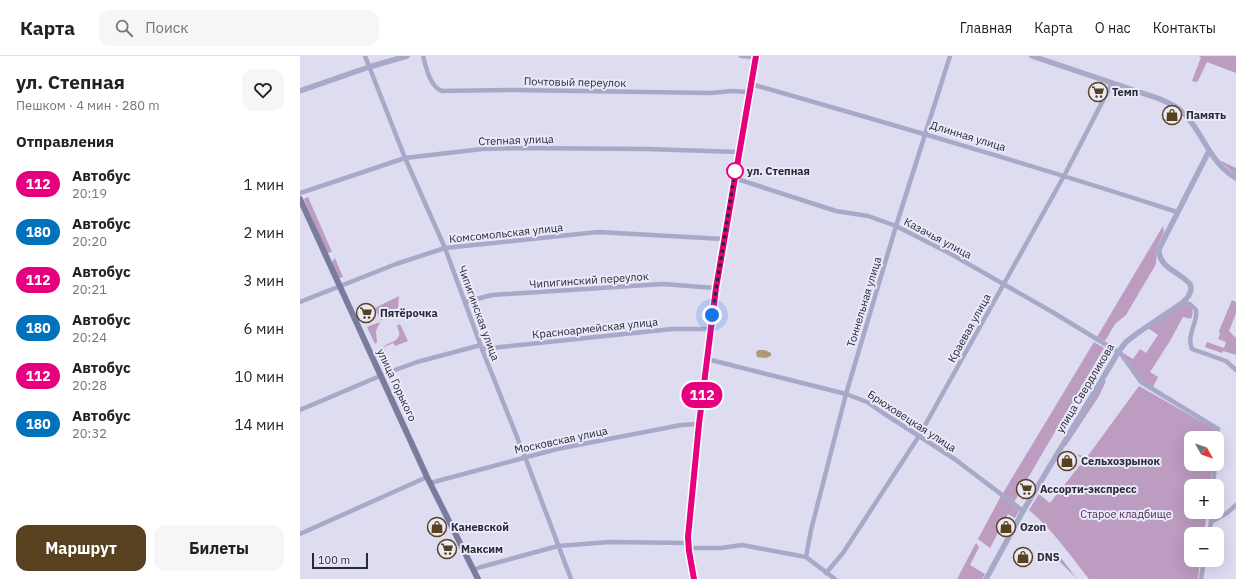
<!DOCTYPE html>
<html lang="ru">
<meta charset="utf-8">
<style>
body{margin:0;font-family:"IBM Plex Sans",sans-serif;background:#f6f6f6;color:#222;height:100vh;display:flex;flex-direction:column;font-size:15px;white-space:nowrap}
*{box-sizing:border-box;margin:0}
p{font-size:13px;color:#767676}
.icon{flex:none;width:22px;height:22px;fill:none;stroke:currentColor;stroke-width:2;stroke-linecap:round;stroke-linejoin:round}
.map{position:relative;flex:1;overflow:hidden}
.panel{display:flex;flex-direction:column;background:#fff;width:300px}
.panel>*{flex:none}
.badge{padding:0 8px;border-radius:13px;font-size:14px;line-height:26px}
.needle{width:26px;rotate:130deg}
.fabs{position:absolute;left:884px;top:375px;display:grid;gap:8px}
.fabs a{display:grid;place-items:center;width:40px;height:40px;border-radius:8px;background:#fff;box-shadow:0 4px 16px #0002;font-size:20px}
.scale{position:absolute;left:12px;bottom:10px;width:56px;box-sizing:border-box;padding-left:4px;border:2px solid #282a36;border-top:0;font-size:11px;line-height:14px;white-space:nowrap;color:#282a36;-webkit-text-stroke:3px #eae8f9;paint-order:stroke}
.you{position:absolute;width:20px;height:20px;margin:-10px;border:3px solid #fff;border-radius:50%;background:#1a73e8;box-shadow:0 0 0 6px #1a73e833}
.map>.badge{position:absolute;translate:-50% -50%;box-shadow:0 0 0 2px #fff}
h2{padding:0 16px;font-size:15px;line-height:36px}
.round{display:grid;place-items:center;flex:none;width:42px;height:42px;border-radius:12px;background:#f6f6f6}
.head{display:flex;align-items:center;justify-content:space-between;height:68px;padding:0 16px}
h1{font-size:19px;font-weight:700;line-height:30px}
.primary-button{display:flex;gap:8px;margin-top:auto;padding:8px 16px}
.primary-button a{flex:1;height:46px;border-radius:12px;background:#57411e;color:#fff;font-size:16px;font-weight:700;line-height:46px;text-align:center}
.primary-button a+a{background:#f6f6f6;color:#222}
ul{padding:0;list-style:none}
li{display:flex;align-items:center;gap:12px;height:48px;padding:0 16px}
li div{flex:1}
li b{display:block;font-size:15px}
li em{font-style:normal}
li .badge{min-width:44px;font-weight:700;text-align:center}
header{display:flex;align-items:center;gap:24px;box-sizing:border-box;height:56px;padding:0 20px;background:#fff;border-bottom:1px solid #e0e0e0}
header strong{font-size:19px}
nav{display:flex;gap:22px;margin-inline-start:auto;font-size:14px}
.search{width:280px;height:36px;background:#f6f6f6;display:flex;align-items:center;gap:10px;box-sizing:border-box;padding:0 14px;border-radius:12px;color:#767676;font-size:15px}
main{display:flex;flex:1;min-height:0}
.map>svg:first-child{display:block}
.green{fill:#bc9cc0}
.water{fill:#ae9a7b}
.lines{fill:none;stroke-linecap:round;stroke-linejoin:round}
.minor{stroke:#a8a8c9;stroke-width:4.5}
.tertiary{stroke:#a8a8c9;stroke-width:5.5}
.secondary{stroke:#797c9d;stroke-width:6}
.line-casing{stroke:#fff;stroke-width:9}
.line{stroke:#e6007e;stroke-width:6}
.walk{stroke:#282a36;stroke-width:4;stroke-dasharray:0 7.2}
.stop-dot{fill:#fff;stroke:#e6007e;stroke-width:2}
.labels{text-anchor:middle;dominant-baseline:central;stroke-width:4;stroke-linejoin:round;paint-order:stroke}
.street-label{font-size:11px;fill:#282a36;stroke:#eae8f9}
.poi-label{font-size:11px;font-weight:bold;fill:#282a36;stroke:#eae8f9;text-anchor:start}
.stop-label{font-size:11px;font-weight:bold;fill:#282a36;stroke:#eae8f9;text-anchor:start}
.park-label{font-size:11px;fill:#512c54;stroke:#eae8f9}
</style>
<header>
<strong>Карта</strong>
<div class="search"><svg class="icon" aria-label="search" viewBox="0 0 24 24"><circle cx="10" cy="10" r="6"/><path d="M15 15l6 6"/></svg>Поиск</div>
<nav><a>Главная</a><a>Карта</a><a>О нас</a><a>Контакты</a></nav>
</header>
<main>
<section class="panel">
<div class="head"><div><h1>ул. Степная</h1><p>Пешком · 4 мин · 280 m</p></div><a class="round"><svg class="icon" aria-label="heart" viewBox="0 0 24 24"><path d="M12 20l-8-8c-3-5 5-10 8-4 3-6 11-1 8 4z"/></svg></a></div>
<h2>Отправления</h2>
<ul>
<li><span class="badge" style="background:#e6007e;color:#fff">112</span><div><b>Автобус</b><p>20:19</p></div><em>1 мин</em></li>
<li><span class="badge" style="background:#0072bc;color:#fff">180</span><div><b>Автобус</b><p>20:20</p></div><em>2 мин</em></li>
<li><span class="badge" style="background:#e6007e;color:#fff">112</span><div><b>Автобус</b><p>20:21</p></div><em>3 мин</em></li>
<li><span class="badge" style="background:#0072bc;color:#fff">180</span><div><b>Автобус</b><p>20:24</p></div><em>6 мин</em></li>
<li><span class="badge" style="background:#e6007e;color:#fff">112</span><div><b>Автобус</b><p>20:28</p></div><em>10 мин</em></li>
<li><span class="badge" style="background:#0072bc;color:#fff">180</span><div><b>Автобус</b><p>20:32</p></div><em>14 мин</em></li>
</ul>
<div class="primary-button"><a>Маршрут</a><a>Билеты</a></div>
</section>
<div class="map">
<svg width="936" height="523" viewBox="0 0 936 523">
<rect width="100%" height="100%" fill="#dedcf1"/>
<!-- green -->
<g class="green">
<polygon points="898,0 936,0 936,17 907,6 898,25 896,26 892,25 901,1"/>
<polygon points="921,105 936,112 936,119 921,106"/>
<polygon points="8,141 32,196 27,197 4,143"/>
<polygon points="863,170 864,176 857,191 856,208 826,259 815,268 805,285 797,281"/>
<polygon points="35,202 43,221 39,222 32,206"/>
<polygon points="99,240 98,252 88,255 81,265 75,252"/>
<polygon points="932,244 936,246 936,257 929,275 936,282 936,299 923,295 922,297 905,291 907,286 924,292 926,286 918,283 920,278 919,275"/>
<path d="M883 249C892 249 895 255 891 263L883 261 870 285 850 316 858 321 853 331 842 325 824 299 823 297 833 303 840 293 846 297 858 279 848 272Z"/>
<polygon points="80,266 76,275 77,286 75,288 67,271"/>
<path d="M100 268 108 285 95 290 93 287 84 291 85 295 81 297V294C84 287 96 287 99 280 100 277 98 273 97 270Z"/>
<polygon points="794,286 804,292 714,446 703,437"/>
<polygon points="804,324 806,325 799,340 766,390 764,389"/>
<path d="M839 330 918 375 917 382H891V408H913L910 430H891V456H907L904 478H891V504H900L898 523H789C770 499 752 473 729 454L739 438 750 447 784 404 776 398 787 401Z"/>
<polygon points="701,440 719,455 715,462 708,458 690,492 678,483"/>
<polygon points="676,487 679,491 670,509 685,518 682,523 657,523"/>
<polygon points="759,501 761,502 777,523 757,503"/>
</g>
<!-- water -->
<polygon class="water" points="458,294 465,294 471,297 471,300 466,302 457,301 456,296"/>
<g class="lines">
<!-- minor -->
<g class="minor">
<polyline points="65,0 105,102 145,192 182,293 225,401 271,523"/>
<path d="M123 0C126 11 130 31 142 35L213 34 410 37 432 35 449 36"/>
<polyline points="441,0 455,1"/>
<path d="M451 28C594 69 736 110 877 156"/>
<polyline points="434,122 536,155 568,160 596,170 651,198 754,257 818,296"/>
<polyline points="0,137 105,102 182,93 215,92 347,93 439,96"/>
<polyline points="0,246 96,208 145,192 298,176 423,183"/>
<polyline points="165,246 192,239 363,228 415,232"/>
<path d="M882 247 890 248 896 254C898 267 886 279 892 293L926 305 936 314"/>
<polyline points="182,293 372,273 410,273"/>
<polyline points="819,295 841,326 918,373 917,394"/>
<polyline points="407,303 546,338 567,346 583,357 619,380 656,404 723,455"/>
<polyline points="0,354 87,317 117,306 181,289"/>
<polyline points="130,427 257,393 381,369 399,368"/>
<polyline points="913,430 915,408"/>
<polyline points="911,456 911,466"/>
<polyline points="0,478 127,421"/>
<polyline points="909,478 911,466 927,457 936,449"/>
<polyline points="388,492 421,492 442,489 506,501 535,523"/>
<polyline points="506,501 511,474 546,338 596,170 650,0"/>
<polyline points="173,514 181,511 258,490 309,486 388,487"/>
<polyline points="526,517 543,497 619,380 764,120 812,27"/>
<polyline points="901,523 904,504"/>
</g>
<!-- tertiary -->
<g class="tertiary">
<path d="M732 0 857 42C864 45 872 48 879 53 903 73 907 105 936 122"/>
<polyline points="0,35 69,11 107,0"/>
<polyline points="394,523 389,495 388,481 399,368 415,232 456,0"/>
<path d="M686 523 723 455 819 295 826 286 839 276 882 247C888 242 893 235 890 228 880 216 858 212 859 193L909 95"/>
</g>
<!-- secondary -->
<polyline class="secondary" points="0,143 127,421 178,523"/>
</g>
<g class="lines">
<defs>
<polyline id="line" points="394,523 389,495 388,481 399,368 416,232 456,0"/>
</defs>
<!-- line casing -->
<use href="#line" class="line-casing"/>
<!-- line -->
<use href="#line" class="line"/>
<!-- walk -->
<polyline class="walk" points="412,259 436,109 435,115"/>
</g>
<!-- icons -->
<defs>
<symbol id="supermarket-ring" viewBox="-11 -11 22 22"><circle r="9.5" fill="#eae8f9" stroke="#57411e" stroke-width="1.5"/><path d="M-6-5.5h2.5l.6 2H6L4.5 2H-2.5L-4.4-4H-6ZM-1.5 3.2a1.3 1.3 0 1 0 .1 0ZM3 3.2a1.3 1.3 0 1 0 .1 0Z" fill="#57411e"/></symbol>
<symbol id="shop-ring" viewBox="-11 -11 22 22"><circle r="9.5" fill="#eae8f9" stroke="#57411e" stroke-width="1.5"/><path d="M-5-2.5h2.3a2.7 3.5 0 0 1 5.4 0H5L5.5 6h-11ZM-1.5-2.5h3a1.5 2.3 0 0 0-3 0Z" fill="#57411e"/></symbol>
</defs>
<g fill-rule="evenodd">
<use href="#supermarket-ring" x="787" y="25" width="22" height="22"/>
<use href="#shop-ring" x="861" y="48" width="22" height="22"/>
<use href="#supermarket-ring" x="55" y="246" width="22" height="22"/>
<use href="#shop-ring" x="756" y="394" width="22" height="22"/>
<use href="#supermarket-ring" x="715" y="422" width="22" height="22"/>
<use href="#shop-ring" x="126" y="460" width="22" height="22"/>
<use href="#shop-ring" x="695" y="460" width="22" height="22"/>
<use href="#supermarket-ring" x="136" y="482" width="22" height="22"/>
<use href="#shop-ring" x="712" y="490" width="22" height="22"/>
</g>
<!-- markers -->
<circle class="stop-dot" cx="435" cy="115" r="8"/>
<g class="labels">
<!-- street labels -->
<g class="street-label">
<text transform="translate(275 26) rotate(1)">Почтовый переулок</text>
<text transform="translate(668 80) rotate(17)">Длинная улица</text>
<text transform="translate(216 84) rotate(-2)">Степная улица</text>
<text transform="translate(206 177) rotate(-6)">Комсомольская улица</text>
<text transform="translate(638 182) rotate(28)">Казачья улица</text>
<text transform="translate(289 224) rotate(-4)">Чипигинский переулок</text>
<text transform="translate(564 246) rotate(-73)">Тоннельная улица</text>
<text transform="translate(179 257) rotate(70)">Чипигинская улица</text>
<text transform="translate(295 272) rotate(-6)">Красноармейская улица</text>
<text transform="translate(669 272) rotate(-61)">Краевая улица</text>
<text transform="translate(97 329) rotate(65)">улица Горького</text>
<text transform="translate(785 332) rotate(-59)">улица Свердликова</text>
<text transform="translate(612 365) rotate(33)">Брюховецкая улица</text>
<text transform="translate(261 384) rotate(-12)">Московская улица</text>
</g>
<!-- poi labels -->
<g class="poi-label">
<text x="812" y="36">Темп</text>
<text x="886" y="59">Память</text>
<text x="80" y="257">Пятёрочка</text>
<text x="781" y="405">Сельхозрынок</text>
<text x="740" y="433">Ассорти-экспресс</text>
<text x="151" y="471">Каневской</text>
<text x="720" y="471">Ozon</text>
<text x="161" y="493">Максим</text>
<text x="737" y="501">DNS</text>
</g>
<!-- stop labels -->
<g class="stop-label">
<text x="447" y="115">ул. Степная</text>
</g>
<!-- park labels -->
<g class="park-label">
<text x="826" y="458">Старое кладбище</text>
</g>
</g>
</svg>
<div class="fabs">
<a><svg class="needle" viewBox="-14 -14 28 28"><path d="M0-13l5 13h-10z" fill="#e53935"/><path d="M0 13l5-13h-10z" fill="#767676"/></svg></a>
<a>+</a>
<a>−</a>
</div>
<div class="scale">100 m</div>
<div class="you" style="left:412px;top:259px"></div>
<b class="badge" style="left:402px;top:339px;background:#e6007e;color:#fff">112</b>
</div>
</main>
